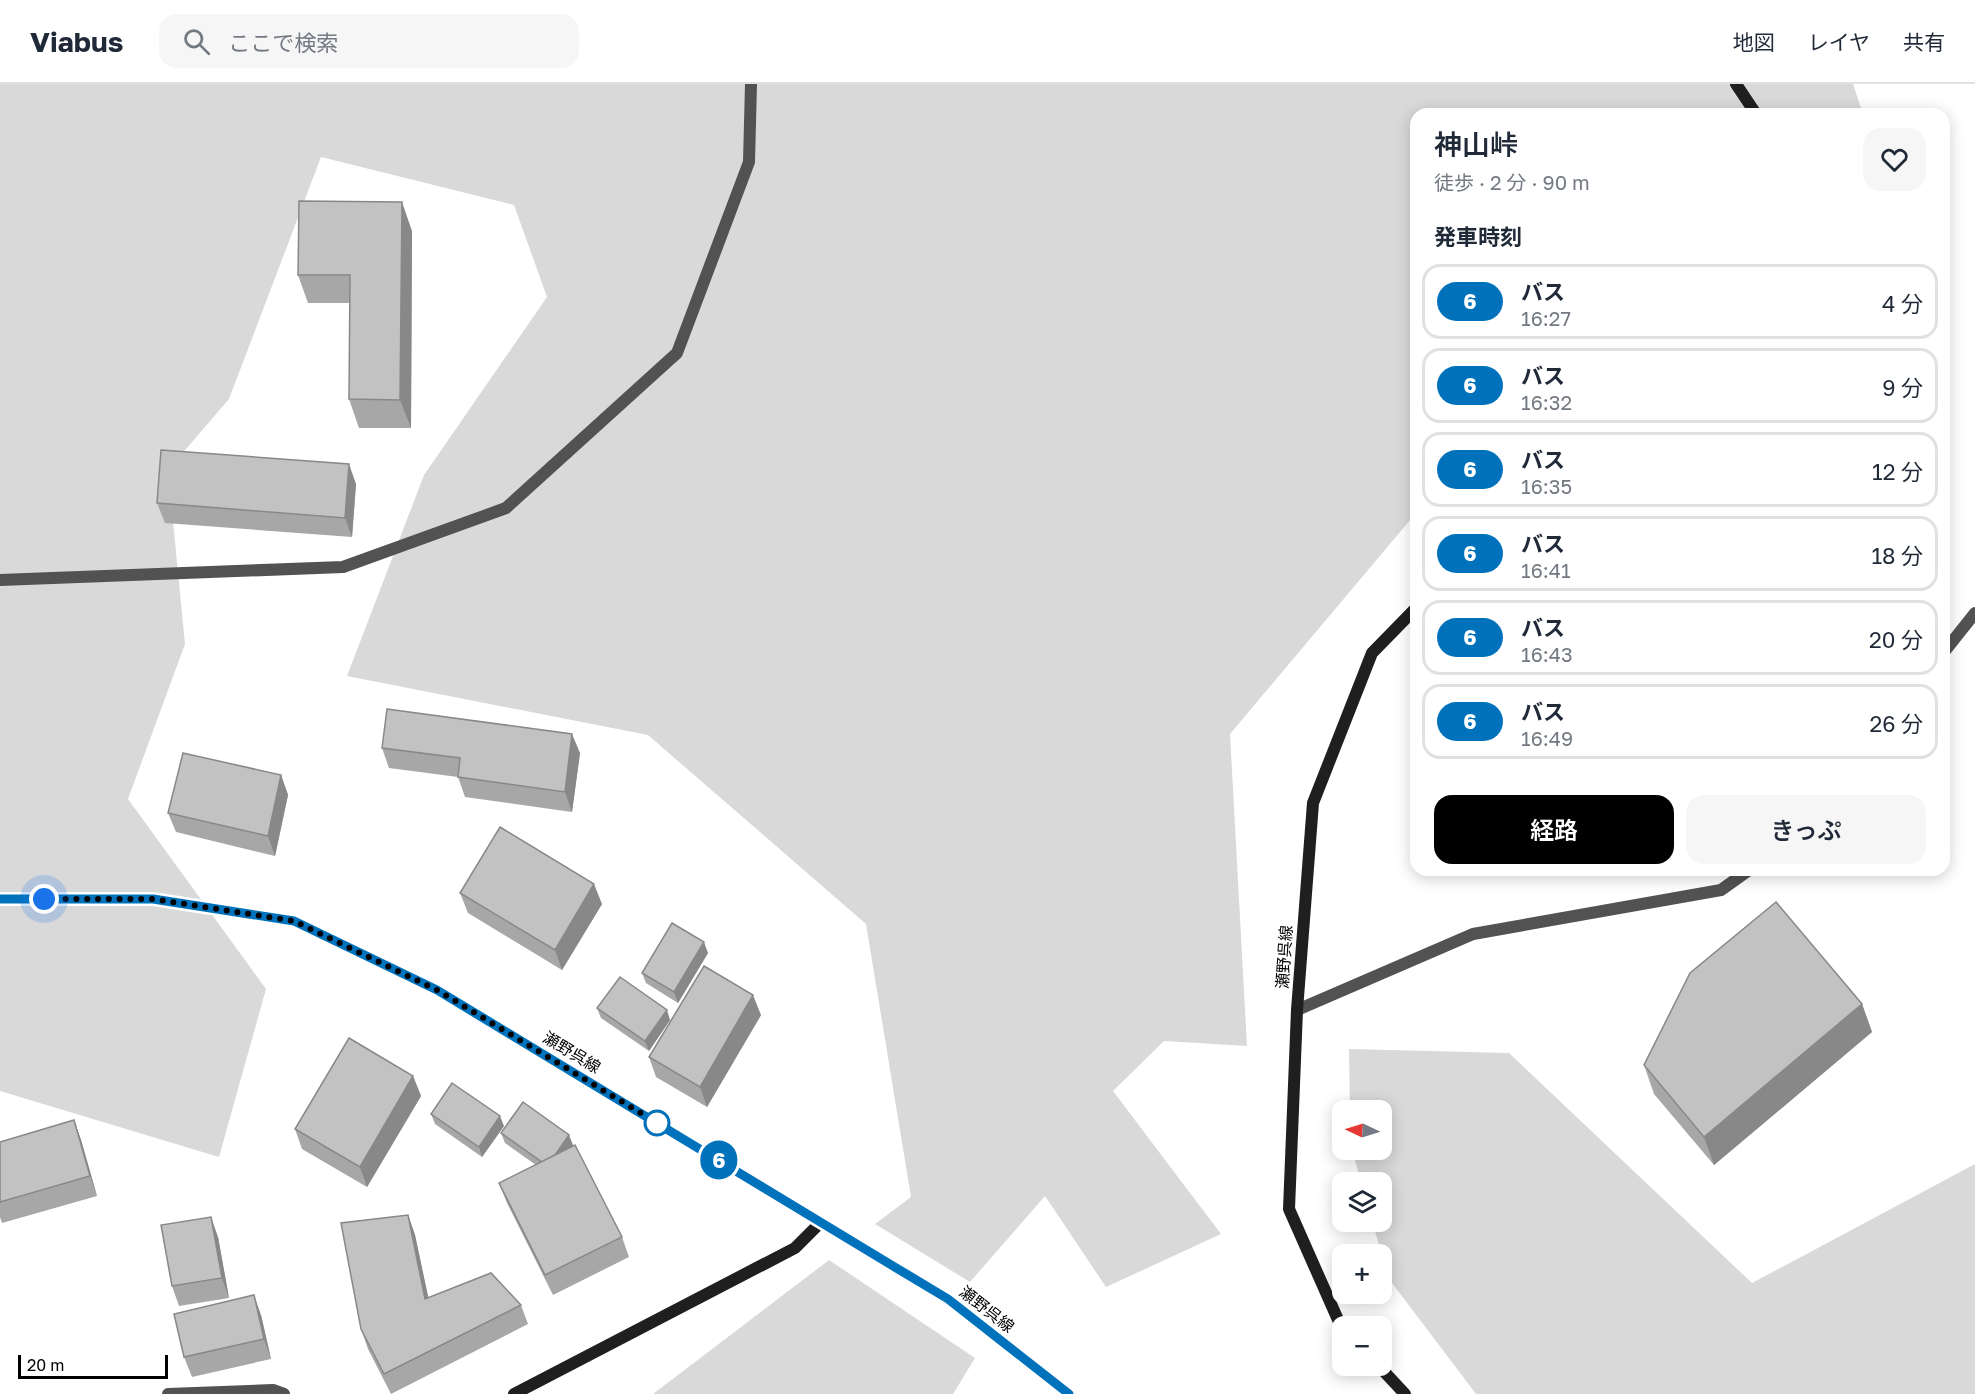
<!DOCTYPE html>
<html lang="ja">
<meta charset="utf-8">
<style>
body{margin:0;font-family:"Golos Text","Noto Sans JP",sans-serif;background:#f6f6f7;color:#1f2937;height:100vh;display:flex;flex-direction:column;font-size:22px;white-space:nowrap}
*{box-sizing:border-box;margin:0}
p{font-size:20px;color:#747a83}
.icon{flex:none;width:33px;height:33px;fill:none;stroke:currentColor;stroke-width:2;stroke-linecap:round;stroke-linejoin:round}
.map{position:relative;flex:1;overflow:hidden}
.drawer{position:absolute;left:1410px;top:24px;width:540px;height:768px;display:flex;flex-direction:column;background:#fff;border-radius:18px;box-shadow:0 3px 15px #0003}
.drawer>*{flex:none}
.badge{padding:0 12px;border-radius:20px;font-size:21px;line-height:39px}
.needle{width:39px;rotate:274deg}
.buttons{position:absolute;left:1332px;top:1016px;display:grid;gap:12px}
.buttons a{display:grid;place-items:center;width:60px;height:60px;border-radius:12px;background:#fff;box-shadow:0 3px 15px #0003;font-size:30px}
.scale{position:absolute;left:18px;bottom:15px;width:150px;box-sizing:border-box;padding-left:6px;border:3px solid #000;border-top:0;font-size:16px;line-height:21px;white-space:nowrap;color:#000;-webkit-text-stroke:4px #fff;paint-order:stroke}
.you{position:absolute;width:30px;height:30px;margin:-15px;border:4px solid #fff;border-radius:50%;background:#1a73e8;box-shadow:0 0 0 9px #1a73e833}
.map>.badge{position:absolute;translate:-50% -50%;box-shadow:0 0 0 3px #fff}
h2{padding:0 24px;font-size:22px;line-height:54px}
.round{display:grid;place-items:center;flex:none;width:63px;height:63px;border-radius:18px;background:#f6f6f7}
.headline{display:flex;align-items:center;justify-content:space-between;height:102px;padding:0 24px}
h1{font-size:28px;font-weight:600;line-height:45px}
.cta{display:flex;gap:12px;margin-top:auto;padding:12px 24px}
.cta a{flex:1;height:69px;border-radius:18px;background:#000;color:#fff;font-size:24px;font-weight:600;line-height:69px;text-align:center}
.cta a+a{background:#f6f6f7;color:#1f2937}
ul{padding:0;list-style:none}
li{display:flex;align-items:center;gap:18px;height:75px;margin:0 12px 9px;padding:0 12px;border:3px solid #e0e1e3;border-radius:18px}
li div{flex:1}
li b{display:block;font-size:22px}
li em{font-style:normal}
li .badge{min-width:66px;font-weight:700;text-align:center}
header{display:flex;align-items:center;gap:36px;box-sizing:border-box;height:84px;padding:0 30px;background:#fff;border-bottom:2px solid #e0e1e3}
header strong{font-size:28px}
nav{display:flex;gap:33px;margin-inline-start:auto;font-size:21px}
.search{width:420px;height:54px;background:#f6f6f7;display:flex;align-items:center;gap:15px;box-sizing:border-box;padding:0 21px;border-radius:18px;color:#747a83;font-size:22px}
.map>svg:first-child{display:block}
.green{fill:#d9d9d9}
.lines{fill:none;stroke-linecap:round;stroke-linejoin:round}
.street{stroke:#525252;stroke-width:12}
.secondary{stroke:#1f1f1f;stroke-width:12}
.wall{fill:#a7a7a7}
.shaded-wall{fill:#888}
.building{fill:#c2c2c2;stroke:#888;stroke-width:1.5}
.line-casing{stroke:#fff;stroke-width:14}
.line{stroke:#0072bc;stroke-width:9}
.walk{stroke:#000;stroke-width:6;stroke-dasharray:0 10.8}
.stop-dot{fill:#fff;stroke:#0072bc;stroke-width:3}
.labels{text-anchor:middle;dominant-baseline:central;stroke-width:4.5;stroke-linejoin:round;paint-order:stroke}
.street-label{font-size:16px;fill:#000;stroke:#fff}
</style>
<header>
<strong>Viabus</strong>
<div class="search"><svg class="icon" aria-label="search" viewBox="0 0 24 24"><circle cx="10" cy="10" r="6"/><path d="M15 15l6 6"/></svg>ここで検索</div>
<nav><a>地図</a><a>レイヤ</a><a>共有</a></nav>
</header>
<div class="map">
<svg width="1975" height="1310" viewBox="0 0 1975 1310">
<rect width="100%" height="100%" fill="#fff"/>
<!-- green -->
<g class="green">
<polygon points="0,0 1853,0 1863,30 1416,30 1416,429 1230,650 1247,962 1164,957 1113,1007 1221,1150 1106,1203 1045,1112 970,1198 875,1140 911,1113 866,840 648,651 347,592 424,391 547,213 514,121 321,73 229,315 168,386 185,560 128,715 266,905 219,1073 0,1007"/>
<polygon points="1349,965 1509,969 1752,1199 1975,1080 1975,1310 1476,1310 1389,1195 1372,1137 1382,1137 1382,1098 1361,1098 1352,1065 1382,1065 1382,1026 1350,1026"/>
<polygon points="829,1176 975,1274 953,1310 653,1310"/>
</g>
<g class="lines">
<!-- street -->
<g class="street">
<polyline points="0,496 343,483 506,424 677,269 749,78 751,0"/>
<polyline points="1944,568 1975,529"/>
<polyline points="1297,926 1473,850 1721,806 1749,786"/>
<polyline points="168,1310 273,1306 284,1310"/>
</g>
<!-- secondary -->
<g class="secondary">
<polyline points="1736,0 1756,30"/>
<polyline points="0,815 153,815 294,837 437,906 948,1215 1069,1310"/>
<polyline points="1342,1242 1339,1238 1289,1125 1297,926 1313,719 1372,569 1416,524"/>
<polyline points="1378,1281 1405,1310"/>
<polyline points="514,1310 795,1164 821,1138"/>
</g>
</g>
<!-- wall -->
<g class="wall">
<polygon points="412,147 411,344 359,344 349,315 350,219 308,219 298,191"/>
<polygon points="356,400 352,453 165,439 157,419"/>
<polygon points="382,664 580,669 572,728 465,713 458,693 389,684"/>
<polygon points="281,691 288,711 275,772 176,748 168,729"/>
<polygon points="460,809 602,820 562,886 468,829"/>
<polygon points="708,869 678,919 646,899 642,889"/>
<polygon points="1862,920 1872,948 1714,1081 1654,1010 1644,981"/>
<polygon points="597,924 670,936 649,967 601,934"/>
<polygon points="761,931 707,1023 656,993 649,973"/>
<polygon points="413,992 421,1012 367,1103 302,1065 295,1045"/>
<polygon points="431,1030 504,1042 482,1073 435,1040"/>
<polygon points="74,1036 81,1056 97,1112 2,1139 0,1133 0,1058"/>
<polygon points="501,1049 573,1061 572,1063 622,1153 629,1173 553,1211 507,1119 499,1099 536,1081 505,1059"/>
<polygon points="408,1131 415,1151 428,1214 521,1221 528,1240 391,1310 368,1265 361,1245"/>
<polygon points="218,1153 229,1214 179,1222 172,1202"/>
<polygon points="261,1231 271,1275 192,1293 184,1273"/>
</g>
<!-- shaded-wall -->
<g class="shaded-wall">
<polygon points="402,118 412,147 411,344 400,316"/>
<polygon points="349,380 356,400 352,453 345,434"/>
<polygon points="572,650 580,669 572,728 565,708"/>
<polygon points="281,691 288,711 275,772 268,752"/>
<polygon points="594,800 602,820 562,886 555,866"/>
<polygon points="704,858 708,869 678,919 674,908"/>
<polygon points="753,911 761,931 707,1023 700,1003"/>
<polygon points="1862,920 1872,948 1714,1081 1704,1053"/>
<polygon points="667,926 670,936 649,967 645,957"/>
<polygon points="413,992 421,1012 367,1103 360,1083"/>
<polygon points="500,1032 504,1042 482,1073 479,1063"/>
<polygon points="74,1036 81,1056 97,1112 90,1092"/>
<polygon points="569,1051 573,1061 552,1092 548,1082"/>
<polygon points="408,1131 415,1151 433,1235 425,1215"/>
<polygon points="211,1133 218,1153 229,1214 222,1194"/>
<polygon points="254,1211 261,1231 271,1275 264,1255"/>
</g>
<!-- building -->
<g class="building">
<polygon points="299,117 402,118 400,316 349,315 350,191 298,191"/>
<polygon points="161,366 349,380 345,434 157,419"/>
<polygon points="387,625 572,650 565,708 458,693 460,674 382,664"/>
<polygon points="183,669 281,691 268,752 168,729"/>
<polygon points="500,743 594,800 555,866 460,809"/>
<polygon points="1776,818 1862,920 1704,1053 1644,981 1690,889"/>
<polygon points="672,839 704,858 674,908 642,889"/>
<polygon points="704,882 753,911 700,1003 649,973"/>
<polygon points="620,893 667,926 645,957 597,924"/>
<polygon points="349,954 413,992 360,1083 295,1045"/>
<polygon points="452,999 500,1032 479,1063 431,1030"/>
<polygon points="523,1018 569,1051 555,1071 542,1078 501,1049"/>
<polygon points="74,1036 90,1092 0,1118 0,1058"/>
<polygon points="575,1061 622,1153 545,1191 499,1099"/>
<polygon points="408,1131 425,1215 491,1189 521,1221 384,1290 361,1245 341,1139"/>
<polygon points="211,1133 222,1194 172,1202 161,1141"/>
<polygon points="254,1211 264,1255 184,1273 174,1230"/>
</g>
<g class="lines">
<defs>
<polyline id="line" points="0,815 153,815 294,837 437,906 893,1182 948,1215 1069,1310"/>
</defs>
<!-- line casing -->
<use href="#line" class="line-casing"/>
<!-- line -->
<use href="#line" class="line"/>
<!-- walk -->
<polyline class="walk" points="44,815 153,815 294,837 437,906 659,1040 657,1039"/>
</g>
<!-- markers -->
<circle class="stop-dot" cx="657" cy="1039" r="12"/>
<g class="labels">
<!-- street labels -->
<g class="street-label">
<text transform="translate(1284 873) rotate(-86)">瀬野呉線</text>
<text transform="translate(572 968) rotate(31)">瀬野呉線</text>
<text transform="translate(987 1225) rotate(38)">瀬野呉線</text>
</g>
</g>
</svg>
<div class="buttons">
<a><svg class="needle" viewBox="-14 -14 28 28"><path d="M0-13l5 13h-10z" fill="#e53935"/><path d="M0 13l5-13h-10z" fill="#747a83"/></svg></a>
<a><svg class="icon" aria-label="layers" viewBox="0 0 24 24"><path d="M12 4l9 5-9 5-9-5zM3 14l9 5 9-5"/></svg></a>
<a>+</a>
<a>−</a>
</div>
<div class="scale">20 m</div>
<div class="you" style="left:44px;top:815px"></div>
<b class="badge" style="left:719px;top:1076px;background:#0072bc;color:#fff">6</b>
<section class="drawer">
<div class="headline"><div><h1>神山峠</h1><p>徒歩 · 2 分 · 90 m</p></div><a class="round"><svg class="icon" aria-label="heart" viewBox="0 0 24 24"><path d="M12 20l-8-8c-3-5 5-10 8-4 3-6 11-1 8 4z"/></svg></a></div>
<h2>発車時刻</h2>
<ul>
<li><span class="badge" style="background:#0072bc;color:#fff">6</span><div><b>バス</b><p>16:27</p></div><em>4 分</em></li>
<li><span class="badge" style="background:#0072bc;color:#fff">6</span><div><b>バス</b><p>16:32</p></div><em>9 分</em></li>
<li><span class="badge" style="background:#0072bc;color:#fff">6</span><div><b>バス</b><p>16:35</p></div><em>12 分</em></li>
<li><span class="badge" style="background:#0072bc;color:#fff">6</span><div><b>バス</b><p>16:41</p></div><em>18 分</em></li>
<li><span class="badge" style="background:#0072bc;color:#fff">6</span><div><b>バス</b><p>16:43</p></div><em>20 分</em></li>
<li><span class="badge" style="background:#0072bc;color:#fff">6</span><div><b>バス</b><p>16:49</p></div><em>26 分</em></li>
</ul>
<div class="cta"><a>経路</a><a>きっぷ</a></div>
</section>
</div>
